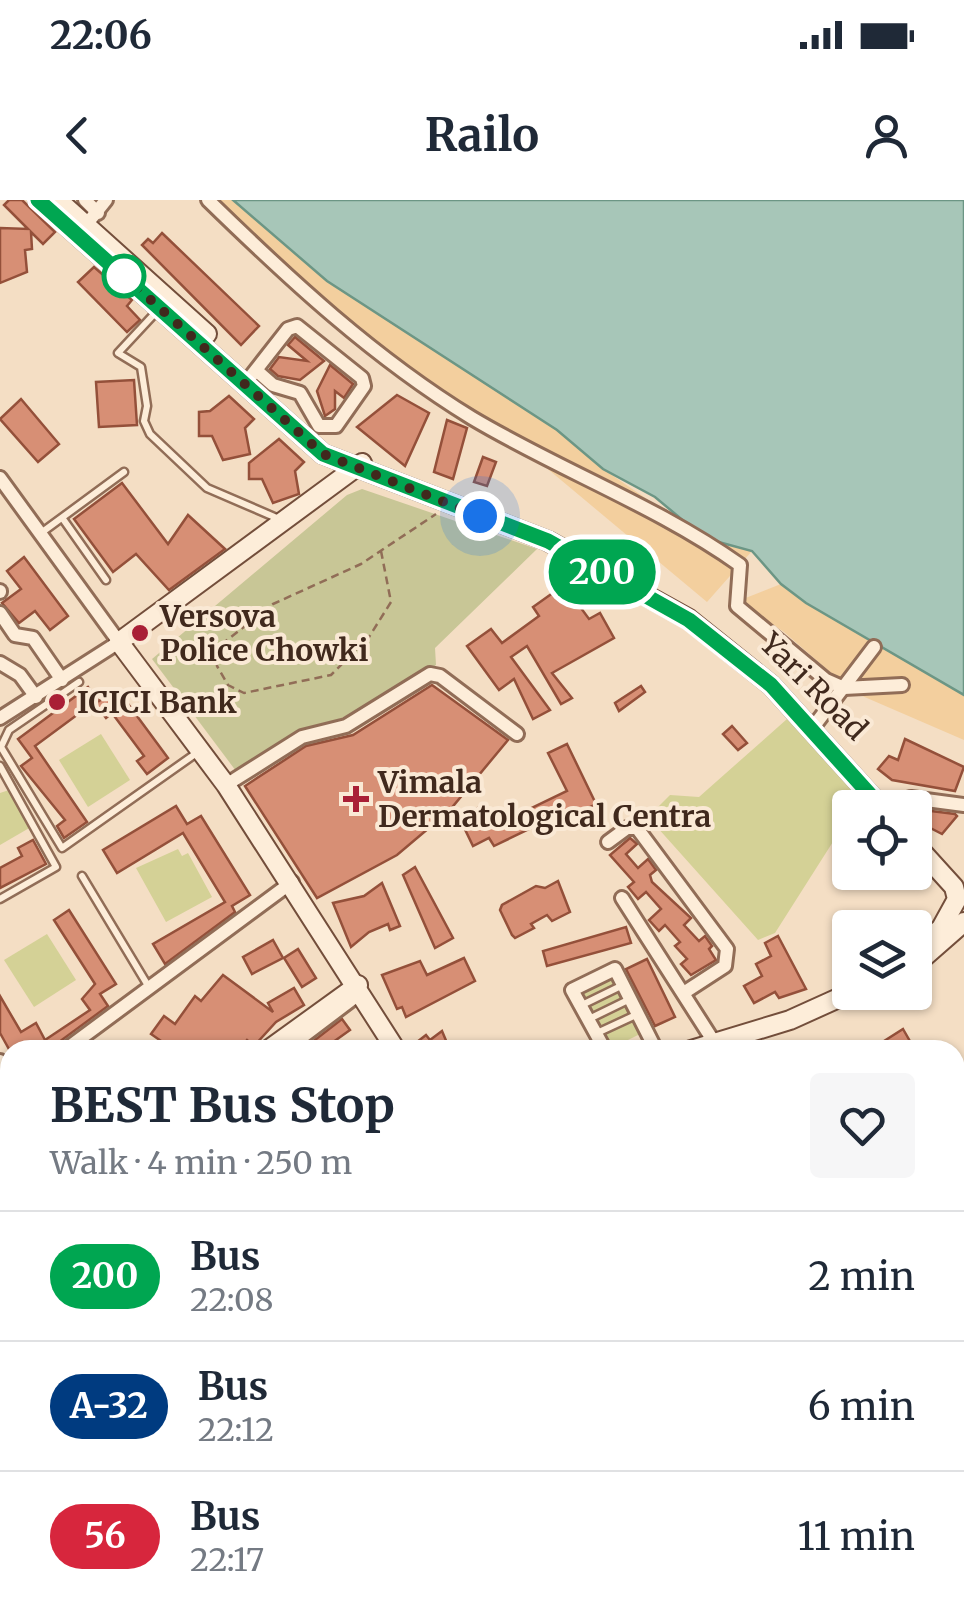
<!DOCTYPE html>
<meta charset="utf-8">
<style>
body{margin:0;font-family:Merriweather,serif;background:#f6f6f7;color:#1f2937;height:100vh;display:flex;flex-direction:column;font-size:38px;white-space:nowrap}
*{box-sizing:border-box;margin:0}
p{font-size:32px;color:#747a83}
.icon{flex:none;width:55px;height:55px;fill:none;stroke:currentColor;stroke-width:2;stroke-linecap:round;stroke-linejoin:round}
.map{position:relative;flex:1;overflow:hidden}
.drawer{position:absolute;left:0px;top:840px;width:965px;height:582px;display:flex;flex-direction:column;background:#fff;border-radius:30px 30px 0 0;box-shadow:0 2px 8px #0004}
.drawer>*{flex:none}
.badge{padding:0 20px;border-radius:32px;font-size:35px;line-height:65px}
.fabs{position:absolute;left:832px;top:590px;display:grid;gap:20px}
.fabs a{display:grid;place-items:center;width:100px;height:100px;border-radius:10px;background:#fff;box-shadow:0 2px 8px #0004;font-size:50px}
.you{position:absolute;width:50px;height:50px;margin:-25px;border:8px solid #fff;border-radius:50%;background:#1a73e8;box-shadow:0 0 0 15px #1a73e833}
.map>.badge{position:absolute;translate:-50% -50%;box-shadow:0 0 0 5px #fff}
.round{display:grid;place-items:center;flex:none;width:105px;height:105px;border-radius:10px;background:#f6f6f7}
.summary{display:flex;align-items:center;justify-content:space-between;height:170px;padding:0 50px}
h1{font-size:48px;font-weight:700;line-height:75px}
ul{padding:0;list-style:none}
li{display:flex;align-items:center;gap:30px;height:130px;padding:0 50px;border-top:2px solid #e0e1e3}
li div{flex:1}
li b{display:block;font-size:38px}
li em{font-style:normal}
li .badge{min-width:110px;font-weight:700;text-align:center}
.status{display:flex;justify-content:space-between;align-items:center;height:70px;padding:0 50px;background:#fff;direction:ltr}
.status svg{height:28px;fill:currentColor}
header{display:flex;justify-content:space-between;align-items:center;height:130px;padding:0 50px;background:#fff;font-size:45px;font-weight:700}
.map>svg:first-child{display:block}
.green{fill:#d4d196}
.sand{fill:#f3cf9e}
.cemetery{fill:#c8c696}
.water{fill:#a7c6b8;stroke:#6c9685;stroke-width:2.5}
.building{fill:#d78f75;stroke:#94503a;stroke-width:2.5}
.lines{fill:none;stroke-linecap:round;stroke-linejoin:round}
.lane-casing{stroke:#916d57;stroke-width:11}
.street-casing{stroke:#916d57;stroke-width:18}
.secondary-casing{stroke:#734e3b;stroke-width:22}
.path{stroke:#916d57;stroke-width:2.5;stroke-dasharray:8 5;stroke-linecap:butt}
.lane{stroke:#fdedd9;stroke-width:6}
.street{stroke:#fdedd9;stroke-width:12}
.secondary{stroke:#fdedd9;stroke-width:18}
.line-casing{stroke:#fff;stroke-width:22}
.line{stroke:#00a651;stroke-width:15}
.walk{stroke:#40291d;stroke-width:10;stroke-dasharray:0 18}
.stop-dot{fill:#fff;stroke:#00a651;stroke-width:5}
.poi-dot{fill:#a91f36;stroke:#fae9d5;stroke-width:4}
.labels{text-anchor:middle;dominant-baseline:central;stroke-width:8;stroke-linejoin:round;paint-order:stroke}
.poi-label{font-size:30px;font-weight:bold;fill:#40291d;stroke:#fae9d5;text-anchor:start}
.street-label{font-size:30px;fill:#40291d;stroke:#fae9d5}
</style>
<div class="status"><b>22:06</b><svg viewBox="0 0 49 12"><path d="M0 12V9h3v3zM5 12V6h3v6zM10 12V3h3v9zM15 12V0h3v12zM26 1h20v11H26zM47 4h2v5h-2z"/></svg></div>
<header><svg class="icon" aria-label="back" viewBox="0 0 24 24"><path d="M15 5l-7 7 7 7"/></svg>Railo<svg class="icon" aria-label="person" viewBox="0 0 24 24"><circle cx="12" cy="8" r="4"/><path d="M4 21q1-7 8-7t8 7"/></svg></header>
<div class="map">
<svg width="964" height="1421" viewBox="0 0 964 1421">
<rect width="100%" height="100%" fill="#f4dec4"/>
<!-- green -->
<g class="green">
<polygon points="787,519 860,599 850,608 850,615 775,733 758,740 648,617 670,595 699,597"/>
<polygon points="101,534 130,580 88,607 59,560"/>
<polygon points="9,590 31,627 0,645 0,593"/>
<polygon points="178,649 182,656 188,653 212,697 166,722 136,668"/>
<polygon points="47,734 76,780 34,807 4,760"/>
<polygon points="621,774 630,792 636,790 648,830 608,850 581,793"/>
</g>
<!-- sand -->
<g class="sand">
<polygon points="199,0 233,0 327,81 557,230 603,269 704,338 752,351 707,402 507,235 452,205"/>
<polygon points="781,384 964,495 964,540 853,492 784,432 738,401"/>
</g>
<!-- cemetery -->
<polygon class="cemetery" points="362,289 537,349 435,448 436,465 374,505 289,539 239,575 152,459 347,295"/>
<!-- water -->
<polygon class="water" points="233,0 964,0 964,495 806,403 781,384 752,351 704,338 655,297 603,269 557,230 327,81"/>
<!-- building -->
<g class="building">
<polygon points="9,0 22,0 55,32 43,44 31,32 32,49 25,50 27,72 0,83 0,28 28,29 4,5"/>
<polygon points="162,33 259,126 241,145 142,45 148,39 153,43"/>
<polygon points="94,67 132,100 127,106 140,120 127,132 78,82"/>
<polygon points="295,137 324,161 300,180 278,176 270,169 279,157 307,161 288,145"/>
<polygon points="330,165 353,184 344,198 335,191 335,209 325,216 317,191"/>
<polygon points="134,180 137,225 99,227 96,182"/>
<polygon points="397,195 429,213 405,266 357,227"/>
<polygon points="229,196 254,219 245,228 250,254 223,260 212,236 199,236 199,212 210,211"/>
<polygon points="21,199 59,244 38,262 0,219"/>
<polygon points="447,220 467,228 453,279 434,272"/>
<polygon points="279,239 304,262 295,271 299,294 273,303 262,279 249,279 249,263"/>
<polygon points="483,257 496,262 487,286 474,282"/>
<polygon points="122,283 168,344 188,315 225,349 169,390 136,354 113,372 74,319"/>
<polygon points="24,357 68,416 50,430 35,411 19,423 2,403 21,389 7,371"/>
<polygon points="564,385 589,419 600,413 614,438 552,473 572,498 561,504 527,446 511,457 550,510 533,519 514,479 499,490 467,446 491,429 502,443 539,416 533,407"/>
<polygon points="432,485 508,540 449,611 397,655 317,698 245,586 306,546 353,535"/>
<polygon points="641,486 645,492 619,511 615,503"/>
<polygon points="88,487 99,501 117,489 168,558 147,574 137,561 144,556 112,513 106,518 98,508 89,515 85,509 35,546 87,622 64,638 57,626 65,620 21,566 32,558 18,539"/>
<polygon points="732,526 747,543 738,550 723,534"/>
<polygon points="905,539 964,567 955,591 892,580 878,569 889,556 898,560"/>
<polygon points="567,544 596,604 561,621 558,615 494,646 489,638 473,646 459,617 478,608 488,629 567,591 548,553"/>
<polygon points="176,606 187,624 201,616 250,695 232,706 235,712 165,764 153,744 225,702 183,633 117,673 103,650"/>
<polygon points="915,609 955,614 957,616 942,634 915,620"/>
<polygon points="630,638 637,644 626,654 638,668 648,659 656,670 650,675 652,682 691,718 684,725 699,741 705,736 712,746 709,749 716,760 691,775 681,764 687,759 675,746 680,742 665,725 659,731 649,720 661,709 646,692 638,699 628,687 634,682 610,655"/>
<polygon points="33,640 46,664 0,688 0,668 22,656 18,648"/>
<polygon points="415,667 453,738 435,748 403,675"/>
<polygon points="558,681 570,712 552,721 547,715 531,724 534,728 515,738 512,735 500,710 502,705 536,686 545,688"/>
<polygon points="382,683 400,726 390,730 388,724 369,732 351,747 333,703 364,696"/>
<polygon points="69,710 116,784 100,794 108,806 59,842 55,850 29,850 26,844 10,851 0,833 0,796 21,832 36,823 45,840 90,810 82,799 95,784 54,720"/>
<polygon points="626,727 631,743 547,766 543,751"/>
<polygon points="778,736 806,789 779,798 775,792 754,803 744,786 762,776 756,764 771,756 765,743"/>
<polygon points="273,740 283,758 252,774 243,757"/>
<polygon points="298,749 316,778 302,787 284,758"/>
<polygon points="464,758 475,781 406,817 402,807 397,809 382,775 420,761 427,775"/>
<polygon points="647,759 675,817 655,826 626,769"/>
<polygon points="223,775 273,812 268,803 294,788 304,805 276,822 254,846 247,840 239,850 174,850 151,834 164,816 175,824 195,796 201,801"/>
<polygon points="342,819 350,830 322,850 302,850"/>
<polygon points="903,829 915,850 870,850"/>
<polygon points="442,831 450,850 417,850 421,847 417,842 426,835 430,840"/>
<polygon points="10,1059 10,1100 0,1106 0,1064"/>
<polygon points="0,1159 10,1160 5,1168 10,1189 0,1197"/>
<polygon points="964,1263 964,1299 955,1280 955,1267"/>
<polygon points="4,1312 10,1315 10,1342 0,1350 0,1315"/>
<polygon points="964,1331 964,1370 955,1371 955,1332"/>
</g>
<g class="lines">
<defs>
<g id="lane">
<polyline points="158,110 118,153 141,167 147,206 144,221 150,234 207,288 279,319"/>
<polyline points="63,319 106,380"/>
<polyline points="41,333 124,272"/>
<polyline points="79,482 9,530 1,547 62,648 198,552"/>
<polyline points="0,566 56,667 0,699"/>
<polyline points="82,676 150,789"/>
<polyline points="582,805 623,785"/>
<polyline points="589,819 630,799"/>
<polyline points="597,833 638,814"/>
</g>
<g id="street">
<polyline points="85,0 98,13"/>
<path d="M208 0C290 80 374 158 472 218 559 270 657 306 740 365L737 406 826 480 844 488 902 485"/>
<polyline points="86,25 106,0"/>
<polyline points="252,175 288,129 297,126 362,178 364,186 336,226 319,226 300,193 273,185 256,170"/>
<polyline points="0,278 119,442 0,518"/>
<polyline points="0,391 0,392"/>
<polyline points="0,413 15,435 33,438 62,480"/>
<polyline points="0,463 20,475 36,497"/>
<polyline points="811,530 874,447"/>
<polyline points="226,585 302,537 346,526 430,474 440,476 517,534"/>
<polyline points="881,606 911,598 964,605"/>
<polyline points="608,642 627,628 637,628 727,749 725,766 685,792"/>
<polyline points="622,698 714,842"/>
<polyline points="65,850 292,682"/>
<polyline points="285,850 355,797"/>
<polyline points="605,850 572,790 615,769 656,850"/>
<polyline points="0,861 10,870"/>
<polyline points="0,892 10,884"/>
<polyline points="0,940 4,955 0,957"/>
<polyline points="0,1149 10,1150"/>
<polyline points="0,1213 10,1213"/>
<polyline points="955,1252 964,1246"/>
<polyline points="0,1292 10,1304"/>
<polyline points="0,1374 10,1366"/>
<polyline points="955,1389 964,1388"/>
<polyline points="357,1412 361,1421"/>
<polyline points="842,1412 844,1421"/>
<polyline points="209,1421 215,1412"/>
<polyline points="539,1421 557,1412"/>
<polyline points="924,1421 925,1412"/>
</g>
<g id="secondary">
<polyline points="38,0 323,254 548,341 689,419 771,485 882,608"/>
<polyline points="58,0 207,134"/>
<polyline points="362,263 119,442 226,585 396,850"/>
<polyline points="915,644 954,687 957,699 941,728 915,752"/>
<polyline points="915,765 964,722"/>
<polyline points="268,850 358,785"/>
<polyline points="691,850 790,820 852,792"/>
<polyline points="0,1232 10,1244"/>
<polyline points="0,1286 10,1279"/>
</g>
</defs>
<!-- lane casing -->
<use href="#lane" class="lane-casing"/>
<!-- street casing -->
<use href="#street" class="street-casing"/>
<!-- secondary casing -->
<use href="#secondary" class="secondary-casing"/>
<!-- path -->
<polyline class="path" points="381,351 391,402 369,437 331,475 244,493 228,485 217,466 217,448 273,404 361,364 436,314"/>
<!-- lane -->
<use href="#lane" class="lane"/>
<!-- street -->
<use href="#street" class="street"/>
<!-- secondary -->
<use href="#secondary" class="secondary"/>
</g>
<g class="lines">
<defs>
<polyline id="line" points="38,0 323,254 548,341 689,420 771,485 882,608"/>
</defs>
<!-- line casing -->
<use href="#line" class="line-casing"/>
<!-- line -->
<use href="#line" class="line"/>
<!-- walk -->
<polyline class="walk" points="124,76 323,254 480,316"/>
</g>
<!-- markers -->
<circle class="stop-dot" cx="124" cy="76" r="20"/>
<g class="poi-dot">
<circle cx="140" cy="433" r="10"/>
<circle cx="57" cy="502" r="10"/>
<path d="M351 584h10v10h10v10h-10v10h-10v-10h-10v-10h10z"/>
</g>
<g class="labels">
<!-- poi labels -->
<g class="poi-label">
<text x="160" y="416">Versova<tspan x="160" dy="34">Police Chowki</tspan></text>
<text x="77" y="502">ICICI Bank</text>
<text x="378" y="582">Vimala<tspan x="378" dy="34">Dermatological Centra</tspan></text>
</g>
<!-- street labels -->
<g class="street-label">
<text transform="translate(814 486) rotate(45)">Yari Road</text>
</g>
</g>
</svg>
<div class="fabs">
<a><svg class="icon" aria-label="locate" viewBox="0 0 24 24"><circle cx="12" cy="12" r="6"/><path d="M12 2v4M12 18v4M2 12h4M18 12h4"/></svg></a>
<a><svg class="icon" aria-label="layers" viewBox="0 0 24 24"><path d="M12 4l9 5-9 5-9-5zM3 14l9 5 9-5"/></svg></a>
</div>
<div class="you" style="left:480px;top:316px"></div>
<b class="badge" style="left:602px;top:372px;background:#00a651;color:#fff">200</b>
<section class="drawer">
<div class="summary"><div><h1>BEST Bus Stop</h1><p>Walk · 4 min · 250 m</p></div><a class="round"><svg class="icon" aria-label="heart" viewBox="0 0 24 24"><path d="M12 20l-8-8c-3-5 5-10 8-4 3-6 11-1 8 4z"/></svg></a></div>
<ul>
<li><span class="badge" style="background:#00a651;color:#fff">200</span><div><b>Bus</b><p>22:08</p></div><em>2 min</em></li>
<li><span class="badge" style="background:#003b80;color:#fff">A-32</span><div><b>Bus</b><p>22:12</p></div><em>6 min</em></li>
<li><span class="badge" style="background:#d7263d;color:#fff">56</span><div><b>Bus</b><p>22:17</p></div><em>11 min</em></li>
</ul>
</section>
</div>
